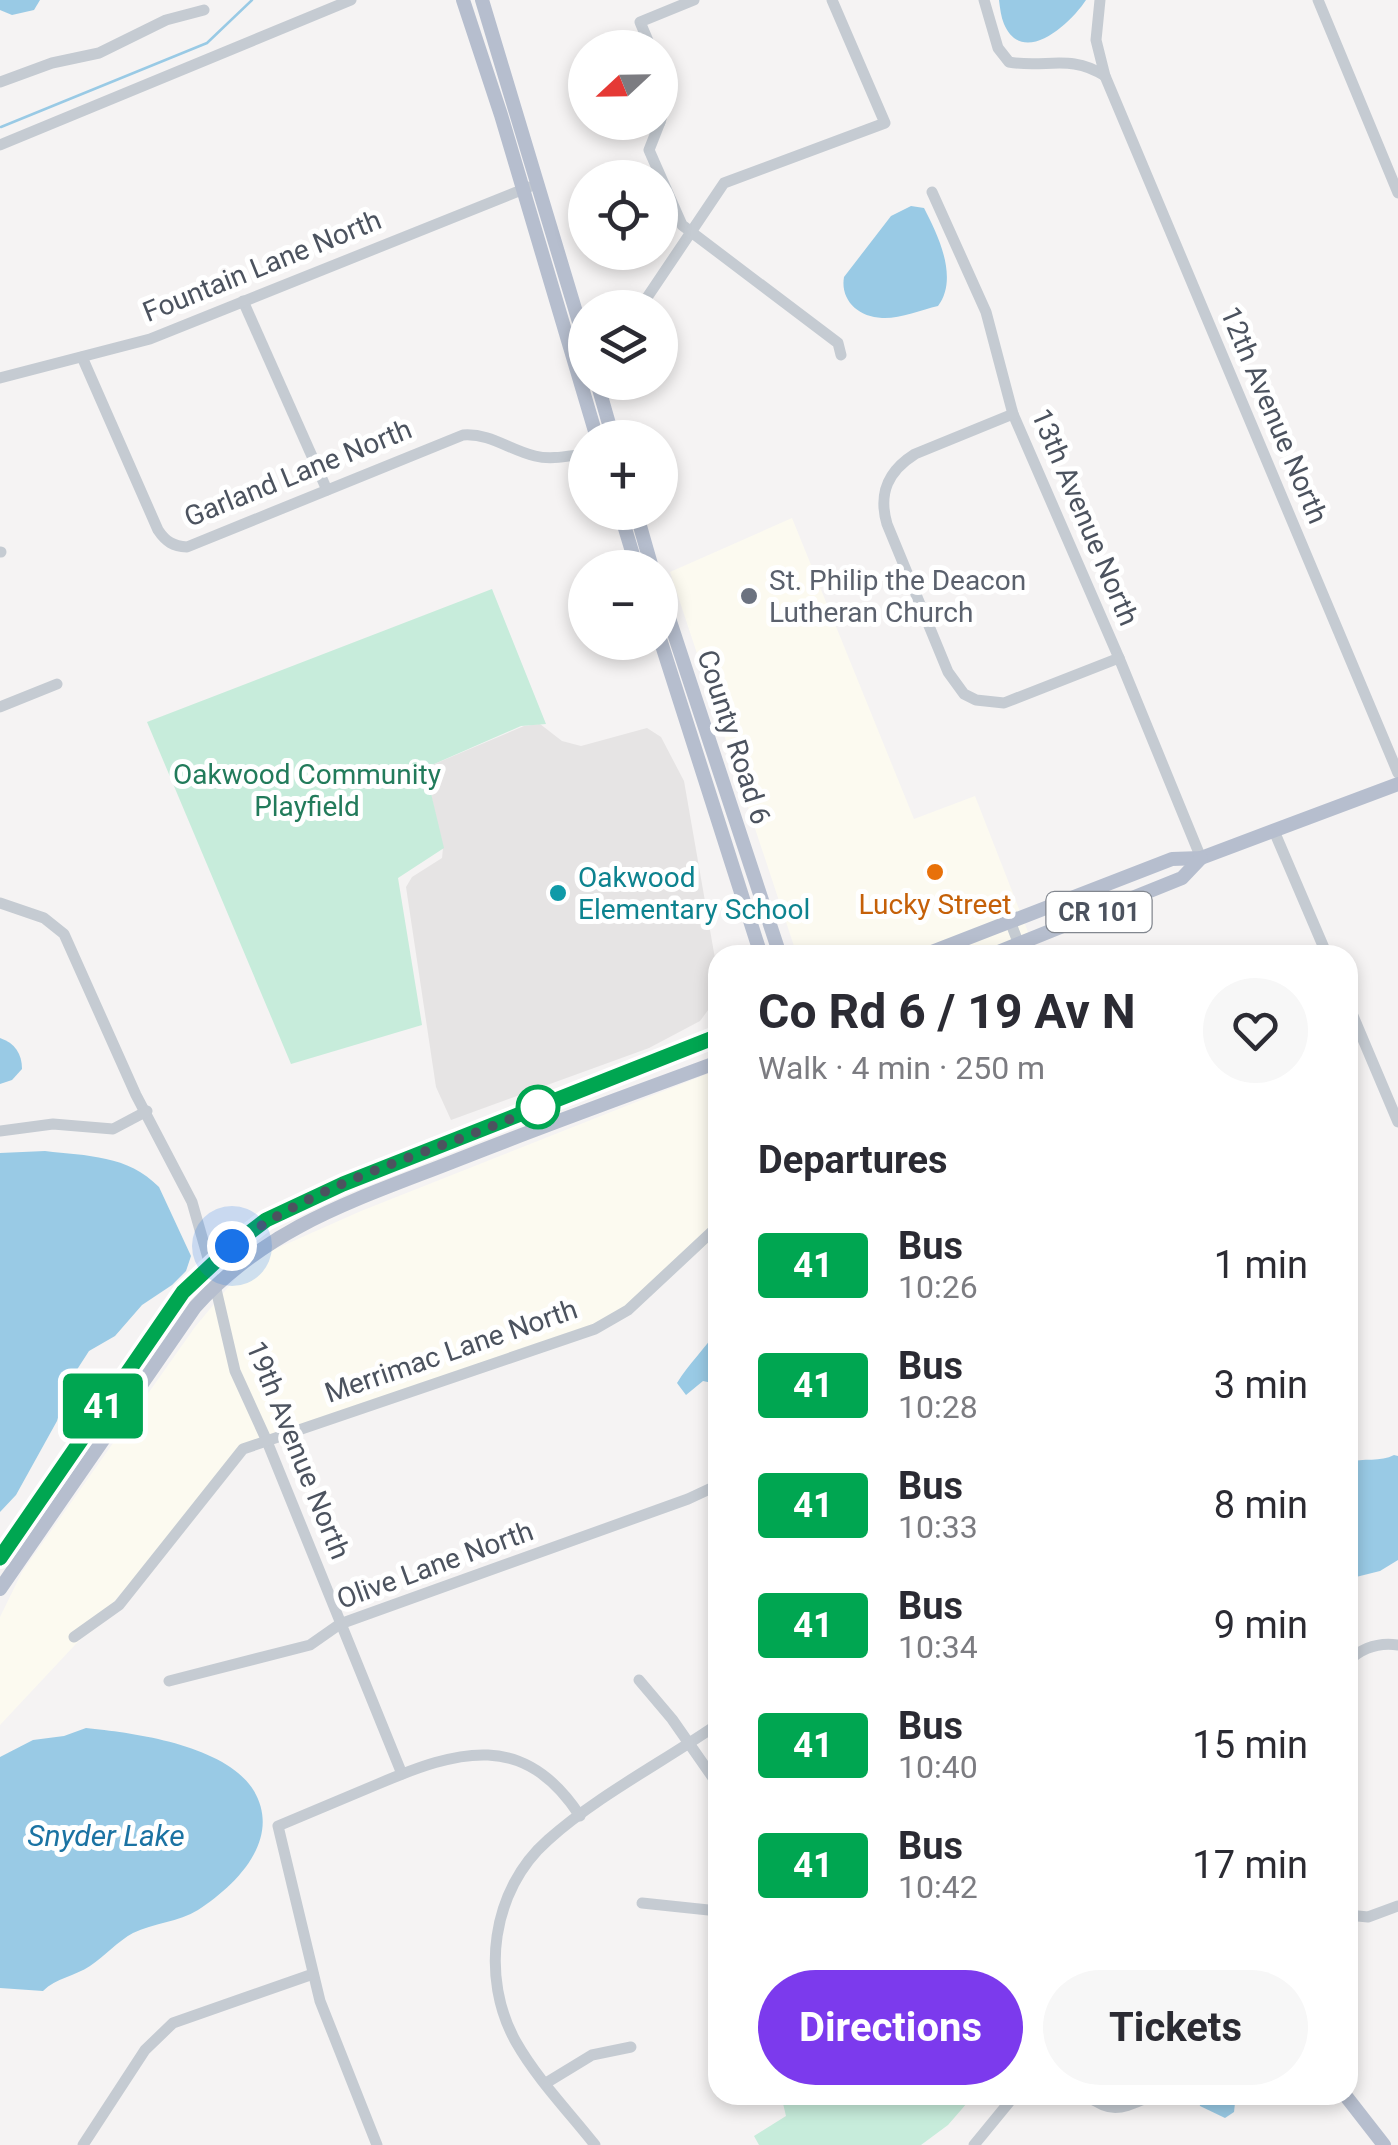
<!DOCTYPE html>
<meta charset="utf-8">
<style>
body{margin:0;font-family:Roboto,sans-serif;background:#f7f7f7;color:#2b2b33;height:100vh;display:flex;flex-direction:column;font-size:38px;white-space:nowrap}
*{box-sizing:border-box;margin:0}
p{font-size:32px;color:#7c7c81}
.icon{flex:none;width:55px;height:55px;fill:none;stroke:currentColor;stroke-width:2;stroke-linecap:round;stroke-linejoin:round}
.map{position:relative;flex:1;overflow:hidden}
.details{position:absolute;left:708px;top:945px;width:650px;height:1160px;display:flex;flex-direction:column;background:#fff;border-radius:30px;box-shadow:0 5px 15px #0003}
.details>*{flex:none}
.badge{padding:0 20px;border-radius:8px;font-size:35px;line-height:65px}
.needle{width:65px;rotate:248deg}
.fabs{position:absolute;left:568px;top:30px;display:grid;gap:20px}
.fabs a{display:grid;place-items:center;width:110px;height:110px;border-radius:50%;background:#fff;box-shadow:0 5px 15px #0003;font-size:50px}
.you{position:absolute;width:50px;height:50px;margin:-25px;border:8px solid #fff;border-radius:50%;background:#1a73e8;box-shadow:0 0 0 15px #1a73e833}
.map>.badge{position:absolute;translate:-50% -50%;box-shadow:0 0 0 5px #fff}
h2{padding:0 50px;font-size:38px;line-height:90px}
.round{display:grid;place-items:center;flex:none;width:105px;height:105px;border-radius:52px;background:#f7f7f7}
.headline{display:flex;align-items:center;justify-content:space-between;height:170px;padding:0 50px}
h1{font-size:48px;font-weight:700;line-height:75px}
.cta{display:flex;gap:20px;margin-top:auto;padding:20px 50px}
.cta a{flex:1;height:115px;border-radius:60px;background:#7c3aed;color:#fff;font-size:40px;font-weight:700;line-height:115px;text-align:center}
.cta a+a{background:#f7f7f7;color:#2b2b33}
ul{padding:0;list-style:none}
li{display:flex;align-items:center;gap:30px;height:120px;padding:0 50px}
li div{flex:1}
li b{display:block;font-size:38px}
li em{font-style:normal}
li .badge{min-width:110px;font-weight:700;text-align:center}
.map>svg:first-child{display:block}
.commercial{fill:#fcfaf0}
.education{fill:#e6e4e4}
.green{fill:#c7ecdb}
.water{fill:#99cae5}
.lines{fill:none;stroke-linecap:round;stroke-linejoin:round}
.stream{stroke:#99cae5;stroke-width:2.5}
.minor{stroke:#c5cbd2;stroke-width:11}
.major{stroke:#b6bece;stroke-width:14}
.line-casing{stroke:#fff;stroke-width:22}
.line{stroke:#00a651;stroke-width:15}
.walk{stroke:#4c535f;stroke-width:10;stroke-dasharray:0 18}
.worship-dot{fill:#6b7280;stroke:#fff;stroke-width:4}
.food-dot{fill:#e8710a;stroke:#fff;stroke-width:4}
.culture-dot{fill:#0f9aa8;stroke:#fff;stroke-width:4}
.stop-dot{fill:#fff;stroke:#00a651;stroke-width:5}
.labels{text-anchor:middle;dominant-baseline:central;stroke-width:10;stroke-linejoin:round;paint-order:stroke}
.shield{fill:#fff;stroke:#82878f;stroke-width:2.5}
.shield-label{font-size:25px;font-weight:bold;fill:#4c535f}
.street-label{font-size:28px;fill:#4c535f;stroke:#fff}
.worship-label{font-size:28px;fill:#5b616d;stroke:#fff;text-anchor:start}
.park-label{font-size:28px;fill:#227b5b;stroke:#fff}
.culture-label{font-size:28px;fill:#0d838f;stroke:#fff;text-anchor:start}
.food-label{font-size:28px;fill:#c56008;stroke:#fff}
.water-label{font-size:30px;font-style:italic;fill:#1b73a3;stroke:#fff}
</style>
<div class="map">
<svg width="1398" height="2145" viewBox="0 0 1398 2145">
<rect width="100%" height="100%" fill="#f5f3f3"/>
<!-- commercial -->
<g class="commercial">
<polygon points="792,518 914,819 975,796 1037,955 797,955 670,572"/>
<polygon points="717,1070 717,1236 628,1312 244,1453 88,1631 0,1725 0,1617 22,1572 195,1327 239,1274 264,1254 361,1211"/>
</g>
<!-- education -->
<polygon class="education" points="540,724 562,741 581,746 647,728 661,737 684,781 717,970 717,998 700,1021 649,1048 451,1120 436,1087 406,887 412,877 442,858 443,848 425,768 524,726"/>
<!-- green -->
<g class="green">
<polygon points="492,589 546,724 521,726 425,768 444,848 398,878 422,1025 291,1064 147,722"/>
<polygon points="781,2095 796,2095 801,2104 814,2095 974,2095 948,2125 921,2145 759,2145 754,2136 786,2116"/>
</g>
<!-- water -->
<g class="water">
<polygon points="0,0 40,0 34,10 12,15 0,10"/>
<path d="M999 0H1086C1071 23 1023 68 1004 24 1001 17 1000 8 999 0Z"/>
<path d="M911 206 924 208C938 235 959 278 938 306 921 310 899 319 882 318 858 317 840 300 844 277L891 216Z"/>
<path d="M0 1038C15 1043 22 1054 22 1069L12 1080 0 1084Z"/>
<path d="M45 1151C87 1156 128 1155 159 1187L191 1256 186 1271 172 1285 142 1305 115 1336 89 1351 69 1382 57 1421 16 1495 0 1512V1153Z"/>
<path d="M717 1330V1384L703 1381 686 1395 677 1383C689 1363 705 1349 717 1330Z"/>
<path d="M1394 1455 1398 1456V1560L1380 1571 1348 1579V1462C1363 1458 1381 1462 1394 1455Z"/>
<path d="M86 1728C135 1733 226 1745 254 1791 282 1839 237 1885 198 1910 179 1922 153 1923 133 1933 118 1941 105 1956 90 1966 75 1976 56 1978 43 1991L0 1988V1757L33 1740 64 1736Z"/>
<polygon points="1197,2095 1230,2095 1235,2103 1234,2112 1225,2118 1200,2106"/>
</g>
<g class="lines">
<!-- stream -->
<polyline class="stream" points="1,127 207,43 252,0"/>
<!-- minor -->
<g class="minor">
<path d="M984 0 998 48 1009 62C1045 69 1070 53 1105 76"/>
<polyline points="1100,0 1096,40 1105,76 1398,773"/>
<polyline points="1318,0 1398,193"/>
<polyline points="651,48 640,22 694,0"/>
<polyline points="660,69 669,93 660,122"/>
<polyline points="0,82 52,63 99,53 166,20 204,10"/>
<polyline points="660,122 649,150 682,225 838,343 841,355"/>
<polyline points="0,145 351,0"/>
<polyline points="932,192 986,312 1013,414 1119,658 1201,858"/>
<polyline points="243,301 327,490"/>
<polyline points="640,308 724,183 885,123 832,0"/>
<path d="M82 357 158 530C166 542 173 546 187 547L463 435C491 433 509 450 535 456 551 460 568 456 585 454"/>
<polyline points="0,378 150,339 529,187"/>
<path d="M1013 414 915 454C888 471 878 493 887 524L948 672 964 694 976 700 1004 703 1119 658"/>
<polyline points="0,552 1,552"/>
<polyline points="0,707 57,684"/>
<polyline points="1274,831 1327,955"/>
<polyline points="0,903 44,918 64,934 136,1095 192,1202 212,1272 235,1371 266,1439 402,1774"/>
<polyline points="1010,921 1023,955"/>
<polyline points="1348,1004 1398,1122"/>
<polyline points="0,1131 53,1124 113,1129 147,1111"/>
<polyline points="74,1637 119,1605 243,1449 595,1329 628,1310 718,1226"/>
<path d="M1348 1661C1362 1648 1378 1642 1398 1645"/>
<polyline points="639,1680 672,1719 718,1785"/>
<polyline points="169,1681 310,1645 340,1624 688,1499 718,1485"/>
<polyline points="642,1903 718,1911"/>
<polyline points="1348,1915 1368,1917 1398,1906"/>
<polyline points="546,2083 592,2055 631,2047"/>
<path d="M1086 2095C1115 2116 1123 2107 1154 2095"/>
<polyline points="83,2145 145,2050 173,2023 313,1974"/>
<path d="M377 2145 320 2001 278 1826C312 1812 345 1798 378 1784 458 1750 524 1730 580 1816"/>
<path d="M595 2145C569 2112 537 2079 516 2042 480 1978 491 1890 548 1840 597 1796 663 1762 718 1724"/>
<polyline points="974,2145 1015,2095"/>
</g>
<!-- major -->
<g class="major">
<polyline points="463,0 501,115 597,438"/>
<polyline points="482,0 585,342"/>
<polyline points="597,382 613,438"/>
<polyline points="620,512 637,568"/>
<polyline points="636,512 652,568"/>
<polyline points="660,591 780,955"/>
<polyline points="660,639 761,955"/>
<polyline points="924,955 1172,859 1201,858 1398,784"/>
<polyline points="991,955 1182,878 1201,858"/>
<path d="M0 1558C27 1512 60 1469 90 1424 156 1329 196 1254 304 1200L718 1036"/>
<path d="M0 1589 195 1307C267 1227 355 1200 452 1162 540 1127 629 1095 718 1062"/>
<polyline points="1345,2095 1384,2145"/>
</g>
</g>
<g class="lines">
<defs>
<polyline id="line" points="0,1558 183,1292 232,1246 266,1220 343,1184 718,1036"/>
</defs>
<!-- line casing -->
<use href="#line" class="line-casing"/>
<!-- line -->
<use href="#line" class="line"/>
<!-- walk -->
<path class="walk" d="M232 1246C322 1178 436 1153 538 1107"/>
</g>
<!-- markers -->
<circle class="worship-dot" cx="749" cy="596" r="10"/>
<circle class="food-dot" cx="935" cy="872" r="10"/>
<circle class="culture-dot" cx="558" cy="893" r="10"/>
<circle class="stop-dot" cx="538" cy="1107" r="20"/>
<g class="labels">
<!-- shield labels -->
<rect class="shield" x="1046.5" y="892" width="105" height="40" rx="8"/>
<g class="shield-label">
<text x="1099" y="912">CR 101</text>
</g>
<!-- street labels -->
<g class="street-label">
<text transform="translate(262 266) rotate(-22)">Fountain Lane North</text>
<text transform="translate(1274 415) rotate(67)">12th Avenue North</text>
<text transform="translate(298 473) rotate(-22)">Garland Lane North</text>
<text transform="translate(1085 517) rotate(67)">13th Avenue North</text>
<text transform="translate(734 737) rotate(72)">County Road 6</text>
<text transform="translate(451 1351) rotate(-19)">Merrimac Lane North</text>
<text transform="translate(298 1450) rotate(68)">19th Avenue North</text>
<text transform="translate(435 1565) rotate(-20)">Olive Lane North</text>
</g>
<!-- worship labels -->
<g class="worship-label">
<text x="769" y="580">St. Philip the Deacon<tspan x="769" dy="32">Lutheran Church</tspan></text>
</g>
<!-- park labels -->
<g class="park-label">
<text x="307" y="774">Oakwood Community<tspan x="307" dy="32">Playfield</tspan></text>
</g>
<!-- culture labels -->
<g class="culture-label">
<text x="578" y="877">Oakwood<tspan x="578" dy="32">Elementary School</tspan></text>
</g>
<!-- food labels -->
<g class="food-label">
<text x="935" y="904">Lucky Street</text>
</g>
<!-- water labels -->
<g class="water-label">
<text x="106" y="1835">Snyder Lake</text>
</g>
</g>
</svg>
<div class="fabs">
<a><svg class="needle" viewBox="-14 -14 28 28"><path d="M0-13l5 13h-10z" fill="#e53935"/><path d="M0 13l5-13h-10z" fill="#7c7c81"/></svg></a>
<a><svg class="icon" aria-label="locate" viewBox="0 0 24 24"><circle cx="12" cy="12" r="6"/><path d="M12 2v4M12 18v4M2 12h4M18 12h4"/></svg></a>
<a><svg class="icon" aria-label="layers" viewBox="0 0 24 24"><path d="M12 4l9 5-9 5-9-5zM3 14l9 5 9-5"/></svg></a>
<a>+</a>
<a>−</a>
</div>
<div class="you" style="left:232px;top:1246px"></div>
<b class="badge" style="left:103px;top:1406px;background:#00a651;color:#fff">41</b>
<section class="details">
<div class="headline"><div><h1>Co Rd 6 / 19 Av N</h1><p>Walk · 4 min · 250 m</p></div><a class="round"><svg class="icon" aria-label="heart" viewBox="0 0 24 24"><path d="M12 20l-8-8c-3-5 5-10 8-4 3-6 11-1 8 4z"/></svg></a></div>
<h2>Departures</h2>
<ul>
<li><span class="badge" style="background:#00a651;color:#fff">41</span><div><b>Bus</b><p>10:26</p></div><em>1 min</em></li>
<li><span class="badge" style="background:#00a651;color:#fff">41</span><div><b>Bus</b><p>10:28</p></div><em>3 min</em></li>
<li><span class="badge" style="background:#00a651;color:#fff">41</span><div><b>Bus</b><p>10:33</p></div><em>8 min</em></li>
<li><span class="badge" style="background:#00a651;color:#fff">41</span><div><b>Bus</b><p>10:34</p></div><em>9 min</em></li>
<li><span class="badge" style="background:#00a651;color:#fff">41</span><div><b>Bus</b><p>10:40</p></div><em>15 min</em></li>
<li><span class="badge" style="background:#00a651;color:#fff">41</span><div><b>Bus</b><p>10:42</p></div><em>17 min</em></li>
</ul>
<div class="cta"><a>Directions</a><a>Tickets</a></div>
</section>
</div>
